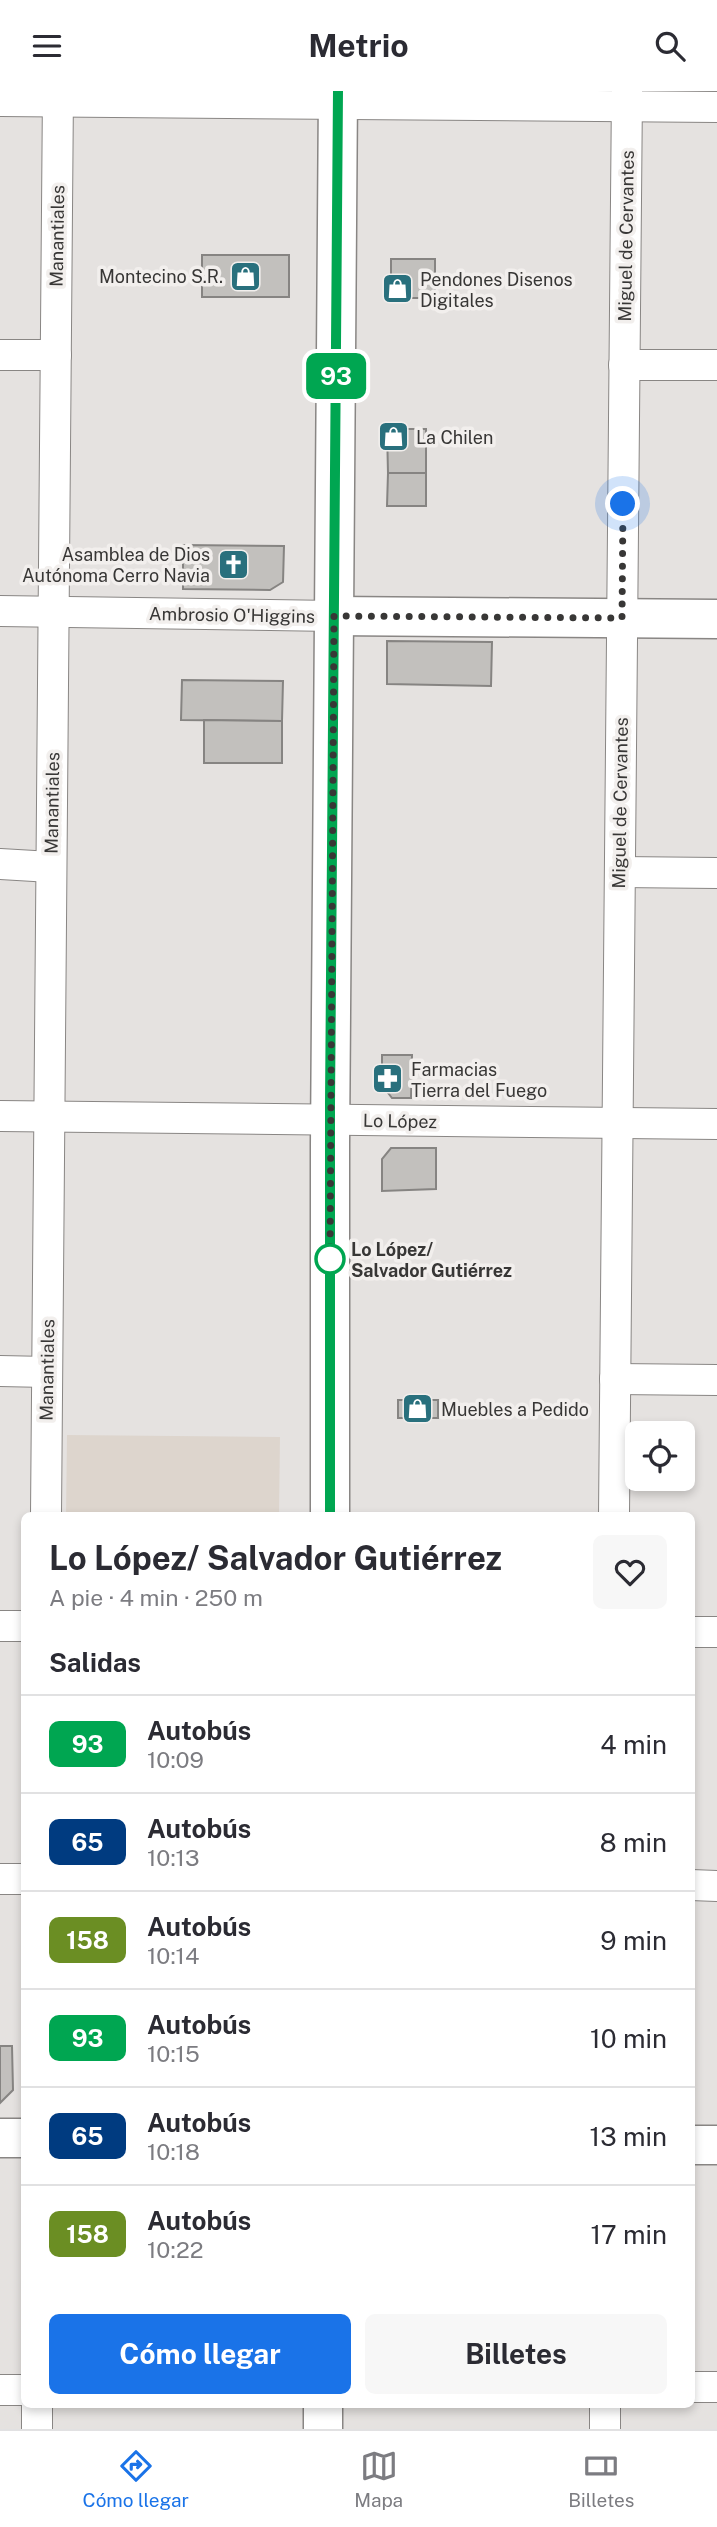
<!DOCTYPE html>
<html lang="es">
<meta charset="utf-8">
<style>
body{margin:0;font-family:"Public Sans",sans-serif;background:#f7f7f7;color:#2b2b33;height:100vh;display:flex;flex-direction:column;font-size:26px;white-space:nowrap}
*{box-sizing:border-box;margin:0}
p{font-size:23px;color:#7c7c81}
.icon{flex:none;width:38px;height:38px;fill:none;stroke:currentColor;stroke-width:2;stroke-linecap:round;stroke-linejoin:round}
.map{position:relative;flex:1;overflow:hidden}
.panel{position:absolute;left:21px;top:1421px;width:674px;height:896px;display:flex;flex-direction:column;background:#fff;border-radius:10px;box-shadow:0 4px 10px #0003}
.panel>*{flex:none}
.badge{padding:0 14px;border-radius:10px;font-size:24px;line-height:46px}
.tools{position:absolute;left:625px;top:1330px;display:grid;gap:14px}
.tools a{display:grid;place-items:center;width:70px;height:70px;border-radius:10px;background:#fff;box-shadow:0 4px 10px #0003;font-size:35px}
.you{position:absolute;width:35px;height:35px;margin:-18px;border:5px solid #fff;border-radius:50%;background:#1a73e8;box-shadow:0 0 0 10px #1a73e833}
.map>.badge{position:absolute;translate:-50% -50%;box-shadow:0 0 0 4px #fff}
h2{padding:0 28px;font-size:26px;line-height:63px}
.round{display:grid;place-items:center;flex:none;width:74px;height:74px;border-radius:10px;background:#f7f7f7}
.overview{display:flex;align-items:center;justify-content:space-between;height:119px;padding:0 28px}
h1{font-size:33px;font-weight:700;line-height:52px}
.cta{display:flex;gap:14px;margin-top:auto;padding:14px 28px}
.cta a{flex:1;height:80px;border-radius:10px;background:#1a73e8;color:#fff;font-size:28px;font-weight:700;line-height:80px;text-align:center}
.cta a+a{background:#f7f7f7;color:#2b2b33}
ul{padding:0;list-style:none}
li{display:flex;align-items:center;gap:21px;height:98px;padding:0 28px;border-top:2px solid #e1e1e2}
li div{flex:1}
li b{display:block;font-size:26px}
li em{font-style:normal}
li .badge{min-width:77px;font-weight:700;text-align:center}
header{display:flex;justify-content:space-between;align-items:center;height:91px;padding:0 28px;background:#fff;font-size:32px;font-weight:700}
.tab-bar{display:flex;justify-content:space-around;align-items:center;height:98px;border-top:2px solid #e1e1e2;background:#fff;font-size:19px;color:#7c7c81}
.tab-bar a{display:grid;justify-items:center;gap:4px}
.tab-bar .selected{color:#1a73e8}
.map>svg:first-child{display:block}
.built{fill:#ddd5cd}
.building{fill:#c2c0bd;stroke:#868482;stroke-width:2}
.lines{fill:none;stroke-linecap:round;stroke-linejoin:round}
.minor-casing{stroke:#898684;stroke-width:32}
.tertiary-casing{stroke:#898684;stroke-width:41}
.secondary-casing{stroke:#898684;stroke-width:41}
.minor{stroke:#fff;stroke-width:30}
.tertiary{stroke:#fff;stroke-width:38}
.secondary{stroke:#fff;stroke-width:38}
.line-casing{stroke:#fff;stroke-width:16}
.line{stroke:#00a651;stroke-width:10}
.walk{stroke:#383736;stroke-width:7;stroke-dasharray:0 12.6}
.stop-dot{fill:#fff;stroke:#00a651;stroke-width:3.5}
.labels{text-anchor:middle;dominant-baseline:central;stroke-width:7;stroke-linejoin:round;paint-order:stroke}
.street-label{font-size:18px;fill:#383736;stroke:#f2efed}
.poi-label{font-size:18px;fill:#383736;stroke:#f2efed;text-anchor:start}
.stop-label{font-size:18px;font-weight:bold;fill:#383736;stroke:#f2efed;text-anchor:start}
</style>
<header><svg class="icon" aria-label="menu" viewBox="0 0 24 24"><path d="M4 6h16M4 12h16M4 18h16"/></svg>Metrio<svg class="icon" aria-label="search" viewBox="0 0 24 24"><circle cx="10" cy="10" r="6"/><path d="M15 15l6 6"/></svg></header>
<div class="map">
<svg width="717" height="2338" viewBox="0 0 717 2338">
<rect width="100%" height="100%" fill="#e5e2e0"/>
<!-- built -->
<polygon class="built" points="67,1344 280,1346 279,1424 66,1424"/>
<!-- building -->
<g class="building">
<rect x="202" y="164" width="87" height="42"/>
<rect x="391" y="168" width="44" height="39"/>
<polygon points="387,338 426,338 426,382 388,382"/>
<polygon points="388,382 426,382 426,415 387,415"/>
<polygon points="183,454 284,455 283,491 270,499 183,498"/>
<polygon points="387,550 492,551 491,595 387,593"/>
<polygon points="182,589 283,590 282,630 181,629"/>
<polygon points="204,629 282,630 282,672 204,672"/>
<polygon points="382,964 412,964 411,1007 392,1007 382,994"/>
<polygon points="391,1057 436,1057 436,1098 382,1100 382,1068"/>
<rect x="398" y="1309" width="40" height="18"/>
<polygon points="0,1955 12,1955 13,1999 0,2012"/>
</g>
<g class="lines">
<defs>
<g id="minor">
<polyline points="0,10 717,16"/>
<polyline points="0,264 56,264"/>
<polyline points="624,274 717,274"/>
<polyline points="0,520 334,525"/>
<polyline points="0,773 51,776"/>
<polyline points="620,781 717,782"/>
<polyline points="0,1025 717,1033"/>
<polyline points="0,1280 47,1281"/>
<polyline points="615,1288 717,1289"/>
<polyline points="46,1424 58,0"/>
<polyline points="614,1424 627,0"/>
<polyline points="0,1535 24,1535"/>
<polyline points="691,1541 717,1541"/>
<polyline points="0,1788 24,1788"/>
<polyline points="691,1794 717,1795"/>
<polyline points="691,2296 717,2296"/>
<polyline points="0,2299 24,2299"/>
<polyline points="37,2338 37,2314"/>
<polyline points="605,2338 605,2314"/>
</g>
<polyline id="tertiary" points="334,525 717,528"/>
<g id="secondary">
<polyline points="330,1424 330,1054 338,0"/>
<polyline points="0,2047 24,2047"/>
<polyline points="691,2054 717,2054"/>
<polyline points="323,2338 323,2314"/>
</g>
</defs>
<!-- minor casing -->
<use href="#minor" class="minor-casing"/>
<!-- tertiary casing -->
<use href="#tertiary" class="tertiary-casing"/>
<!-- secondary casing -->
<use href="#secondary" class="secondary-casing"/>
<!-- minor -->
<use href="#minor" class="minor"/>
<!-- tertiary -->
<use href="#tertiary" class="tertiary"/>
<!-- secondary -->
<use href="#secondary" class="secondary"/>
</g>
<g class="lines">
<defs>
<polyline id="line" points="330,1424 330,1013 338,0"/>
</defs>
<!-- line casing -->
<use href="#line" class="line-casing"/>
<!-- line -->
<use href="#line" class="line"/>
<!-- walk -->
<polyline class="walk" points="330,1168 334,525 622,527 623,413"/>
</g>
<!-- icons -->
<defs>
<symbol id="shop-square" viewBox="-11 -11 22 22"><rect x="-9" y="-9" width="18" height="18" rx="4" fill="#29707d" stroke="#f2efed"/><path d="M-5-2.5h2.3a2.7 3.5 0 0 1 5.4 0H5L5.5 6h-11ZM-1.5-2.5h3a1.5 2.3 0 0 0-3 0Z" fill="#fff"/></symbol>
<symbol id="church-square" viewBox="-11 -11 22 22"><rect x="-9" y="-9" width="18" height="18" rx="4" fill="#29707d" stroke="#f2efed"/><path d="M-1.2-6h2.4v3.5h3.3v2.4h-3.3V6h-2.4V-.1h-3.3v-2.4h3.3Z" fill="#fff"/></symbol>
<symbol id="pharmacy-square" viewBox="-11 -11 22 22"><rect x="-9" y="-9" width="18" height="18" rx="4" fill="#29707d" stroke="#f2efed"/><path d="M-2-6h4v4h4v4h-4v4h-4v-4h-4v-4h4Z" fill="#fff"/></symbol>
</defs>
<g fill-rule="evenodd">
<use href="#shop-square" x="228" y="168" width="35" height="35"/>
<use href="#shop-square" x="380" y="180" width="35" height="35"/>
<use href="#shop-square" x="376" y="328" width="35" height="35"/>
<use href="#church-square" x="216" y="456" width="35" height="35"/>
<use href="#pharmacy-square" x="370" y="970" width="35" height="35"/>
<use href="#shop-square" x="400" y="1300" width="35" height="35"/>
</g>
<!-- markers -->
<circle class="stop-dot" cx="330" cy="1168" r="14"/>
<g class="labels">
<!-- street labels -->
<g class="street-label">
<text transform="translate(57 145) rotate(-89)">Manantiales</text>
<text transform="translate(626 145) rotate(-89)">Miguel de Cervantes</text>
<text transform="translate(232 524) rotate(1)">Ambrosio O'Higgins</text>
<text transform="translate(52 712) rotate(-89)">Manantiales</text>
<text transform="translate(620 712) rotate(-89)">Miguel de Cervantes</text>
<text transform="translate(400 1030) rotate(1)">Lo López</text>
<text transform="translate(47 1279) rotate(-89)">Manantiales</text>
</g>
<!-- poi labels -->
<g class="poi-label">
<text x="223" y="185" text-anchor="end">Montecino S.R.</text>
<text x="420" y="188">Pendones Disenos<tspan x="420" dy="21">Digitales</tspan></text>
<text x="416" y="346">La Chilen</text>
<text x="210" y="463" text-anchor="end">Asamblea de Dios<tspan x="210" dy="21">Autónoma Cerro Navia</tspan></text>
<text x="411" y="978">Farmacias<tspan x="411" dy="21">Tierra del Fuego</tspan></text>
<text x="441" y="1318">Muebles a Pedido</text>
</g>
<!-- stop labels -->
<g class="stop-label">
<text x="351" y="1158">Lo López/<tspan x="351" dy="21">Salvador Gutiérrez</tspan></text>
</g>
</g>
</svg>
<div class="tools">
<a><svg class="icon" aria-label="locate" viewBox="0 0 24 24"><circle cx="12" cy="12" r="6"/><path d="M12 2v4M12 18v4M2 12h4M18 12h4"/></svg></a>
</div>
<div class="you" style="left:623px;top:413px"></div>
<b class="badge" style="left:336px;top:285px;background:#00a651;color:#fff">93</b>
<section class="panel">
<div class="overview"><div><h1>Lo López/ Salvador Gutiérrez</h1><p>A pie · 4 min · 250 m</p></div><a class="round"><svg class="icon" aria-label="heart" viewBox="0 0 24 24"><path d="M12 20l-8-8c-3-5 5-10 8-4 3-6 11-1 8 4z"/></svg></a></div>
<h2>Salidas</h2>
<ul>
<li><span class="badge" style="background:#00a651;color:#fff">93</span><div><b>Autobús</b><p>10:09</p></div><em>4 min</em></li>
<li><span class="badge" style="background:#003b80;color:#fff">65</span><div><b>Autobús</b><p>10:13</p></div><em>8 min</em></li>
<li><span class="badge" style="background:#6b8e23;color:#fff">158</span><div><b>Autobús</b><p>10:14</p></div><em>9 min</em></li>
<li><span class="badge" style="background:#00a651;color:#fff">93</span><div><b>Autobús</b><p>10:15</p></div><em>10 min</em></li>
<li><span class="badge" style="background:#003b80;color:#fff">65</span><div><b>Autobús</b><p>10:18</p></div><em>13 min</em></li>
<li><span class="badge" style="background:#6b8e23;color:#fff">158</span><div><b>Autobús</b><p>10:22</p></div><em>17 min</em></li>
</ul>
<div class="cta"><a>Cómo llegar</a><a>Billetes</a></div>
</section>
</div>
<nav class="tab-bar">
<a class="selected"><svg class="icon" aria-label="directions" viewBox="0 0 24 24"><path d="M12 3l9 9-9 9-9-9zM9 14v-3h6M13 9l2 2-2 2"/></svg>Cómo llegar</a>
<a><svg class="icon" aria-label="map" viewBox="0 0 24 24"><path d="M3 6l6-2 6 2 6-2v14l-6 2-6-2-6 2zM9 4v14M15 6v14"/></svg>Mapa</a>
<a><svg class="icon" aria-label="tickets" viewBox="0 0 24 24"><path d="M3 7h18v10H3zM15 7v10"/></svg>Billetes</a>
</nav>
